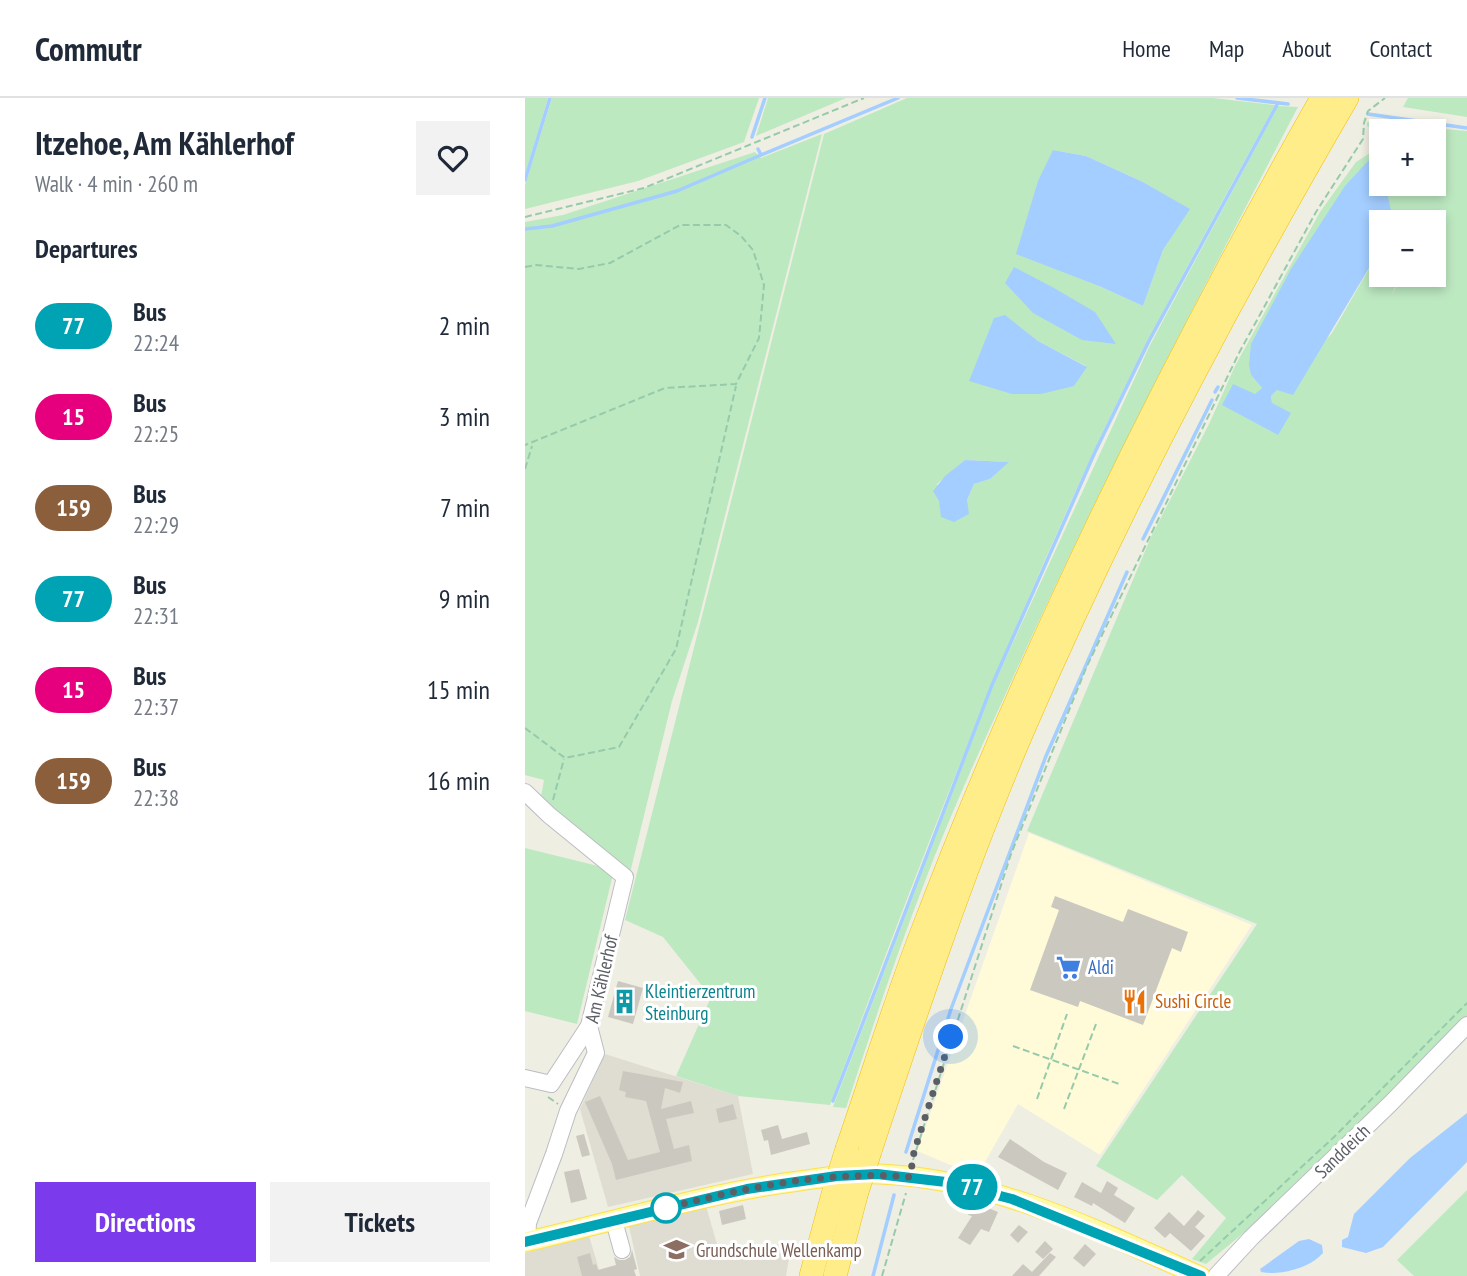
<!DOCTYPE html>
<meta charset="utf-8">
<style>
body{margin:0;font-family:"PT Sans Narrow",sans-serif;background:#f2f2f3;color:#1f2937;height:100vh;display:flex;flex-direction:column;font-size:26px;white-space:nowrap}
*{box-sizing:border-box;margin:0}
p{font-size:23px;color:#747a83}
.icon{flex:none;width:38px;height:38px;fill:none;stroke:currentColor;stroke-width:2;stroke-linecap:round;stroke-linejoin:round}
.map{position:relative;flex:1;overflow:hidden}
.drawer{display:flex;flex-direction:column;background:#fff;width:525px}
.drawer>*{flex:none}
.badge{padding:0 14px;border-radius:23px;font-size:24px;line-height:46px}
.fabs{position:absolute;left:844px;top:21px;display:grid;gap:14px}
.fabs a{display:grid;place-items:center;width:77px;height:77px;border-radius:0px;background:#fff;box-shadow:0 4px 10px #0003;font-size:35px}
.you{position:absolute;width:35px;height:35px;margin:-18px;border:5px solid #fff;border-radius:50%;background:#1a73e8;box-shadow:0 0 0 10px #1a73e833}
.map>.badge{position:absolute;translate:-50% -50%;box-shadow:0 0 0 4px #fff}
h2{padding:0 35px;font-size:26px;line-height:63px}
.round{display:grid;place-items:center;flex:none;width:74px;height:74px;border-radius:0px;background:#f2f2f3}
.headline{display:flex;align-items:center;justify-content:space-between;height:119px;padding:0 35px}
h1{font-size:33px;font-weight:700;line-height:52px}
.cta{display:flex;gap:14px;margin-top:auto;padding:14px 35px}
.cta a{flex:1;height:80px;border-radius:0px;background:#7c3aed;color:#fff;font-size:28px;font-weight:700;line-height:80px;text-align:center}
.cta a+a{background:#f2f2f3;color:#1f2937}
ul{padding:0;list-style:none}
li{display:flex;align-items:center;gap:21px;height:91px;padding:0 35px}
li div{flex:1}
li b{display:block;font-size:26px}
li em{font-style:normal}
li .badge{min-width:77px;font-weight:700;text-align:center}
header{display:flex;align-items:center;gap:42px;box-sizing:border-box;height:98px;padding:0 35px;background:#fff;border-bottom:2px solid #e0e1e3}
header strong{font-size:33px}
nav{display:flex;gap:38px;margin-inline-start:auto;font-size:24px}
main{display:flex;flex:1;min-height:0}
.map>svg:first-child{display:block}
.commercial{fill:#fffad8}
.education{fill:#dfddd2}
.green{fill:#bde9c1;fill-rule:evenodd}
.water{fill:#a3ceff}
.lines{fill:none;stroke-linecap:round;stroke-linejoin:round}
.stream{stroke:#a3ceff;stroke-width:3.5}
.building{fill:#cbc8c0}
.minor-casing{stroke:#bbbdc3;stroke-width:18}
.major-casing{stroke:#ffdf4d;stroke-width:21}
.highway-casing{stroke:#f2bf00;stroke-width:24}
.path{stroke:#95cbaa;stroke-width:2;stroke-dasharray:7 3.5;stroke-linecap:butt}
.minor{stroke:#fff;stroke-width:16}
.major{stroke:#fffaa8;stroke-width:19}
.highway{stroke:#ffed8a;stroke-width:23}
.highway-bridge-casing{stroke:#f2bf00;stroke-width:24;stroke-linecap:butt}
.highway-bridge{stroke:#ffed8a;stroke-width:23}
.line-casing{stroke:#fff;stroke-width:16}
.line{stroke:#00a3b4;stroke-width:10}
.walk{stroke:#5b5f65;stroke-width:7;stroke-dasharray:0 12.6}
.stop-dot{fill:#fff;stroke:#00a3b4;stroke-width:3.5}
.labels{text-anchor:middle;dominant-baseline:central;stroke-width:6;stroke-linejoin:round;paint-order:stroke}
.shop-label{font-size:19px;fill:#366cbe;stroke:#fff;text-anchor:start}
.street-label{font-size:19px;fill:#5b5f65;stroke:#fff}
.culture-label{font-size:19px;fill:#0d838f;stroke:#fff;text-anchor:start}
.food-label{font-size:19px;fill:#c56008;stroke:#fff;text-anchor:start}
.education-label{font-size:19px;fill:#785e54;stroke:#fff;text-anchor:start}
</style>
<header>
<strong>Commutr</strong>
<nav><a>Home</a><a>Map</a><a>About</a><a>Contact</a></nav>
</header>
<main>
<section class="drawer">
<div class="headline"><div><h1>Itzehoe, Am Kählerhof</h1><p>Walk · 4 min · 260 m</p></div><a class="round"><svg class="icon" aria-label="heart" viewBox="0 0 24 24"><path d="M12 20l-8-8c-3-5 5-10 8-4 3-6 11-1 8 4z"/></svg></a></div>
<h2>Departures</h2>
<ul>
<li><span class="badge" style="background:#00a3b4;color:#fff">77</span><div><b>Bus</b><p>22:24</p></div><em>2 min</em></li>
<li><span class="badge" style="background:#e6007e;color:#fff">15</span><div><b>Bus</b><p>22:25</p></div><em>3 min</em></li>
<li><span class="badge" style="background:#8b5e3c;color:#fff">159</span><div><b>Bus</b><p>22:29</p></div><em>7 min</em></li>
<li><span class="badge" style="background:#00a3b4;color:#fff">77</span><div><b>Bus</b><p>22:31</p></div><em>9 min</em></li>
<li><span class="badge" style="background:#e6007e;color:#fff">15</span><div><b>Bus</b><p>22:37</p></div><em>15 min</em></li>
<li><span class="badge" style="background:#8b5e3c;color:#fff">159</span><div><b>Bus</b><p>22:38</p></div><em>16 min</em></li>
</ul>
<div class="cta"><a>Directions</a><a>Tickets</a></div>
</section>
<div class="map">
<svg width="942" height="1178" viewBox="0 0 942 1178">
<rect width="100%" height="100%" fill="#efeee3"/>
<!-- commercial -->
<polygon class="commercial" points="504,735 727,827 575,1057 493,1006 452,1078 392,1053"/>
<!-- education -->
<g class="education">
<polygon points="80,956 213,998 228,1076 83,1109 55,1011"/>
<polygon points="181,1108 196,1160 267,1143 261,1178 115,1178 104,1128"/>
<polygon points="64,1138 76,1178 0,1178 0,1155"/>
</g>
<!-- green -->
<g class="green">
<polygon points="0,0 23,0 0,77"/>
<polygon points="27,0 234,0 219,44 113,83 0,111 0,87"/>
<polygon points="243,0 321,0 231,38"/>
<path d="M382 0H688L750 7C688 121 624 235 569 353 470 567 386 786 305 1007L213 998 151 978 186 899 138 839 100 822 299 36ZM528 52 561 58 618 84 664 111 638 152 618 208 574 188ZM480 218 513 243 561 268 549 288ZM440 362 483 364 465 381 449 386 442 402V413L417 419 412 386Z"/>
<polygon points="883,0 942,0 942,19 878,9"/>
<path d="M753 8 773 9C672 202 571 394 482 593 452 658 422 724 397 791 369 863 345 937 321 1010L308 1009 468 588 625 247Z"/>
<polygon points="842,24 942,33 942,920 750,1109 681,1166 667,1161 701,1120 657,1077 632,1102 571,1068 732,826 502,733 626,439 685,324 710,268 795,114 831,64 856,48 856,53 842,64 726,277 737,290 731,296 747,305 746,298 807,235 856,150 856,177 876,177 866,198 878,177 908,177 908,124 904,124 905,121 903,124 867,124 860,86 908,86 908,33 856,33 856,37 842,28"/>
<polygon points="297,36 173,524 147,603 105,775 15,704 19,682 0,677 0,124 38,117 230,54 236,60"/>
<polygon points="0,750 89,772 52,926 0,913"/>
<polygon points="942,1092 942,1178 889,1178 872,1162"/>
</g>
<!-- water -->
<g class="water">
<polygon points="528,52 561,58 618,84 665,111 638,152 618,208 574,188 491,156 513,83"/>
<polygon points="856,53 856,86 860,86 868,121 867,124 856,124 856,150 768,297 752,292 746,298 747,305 766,315 753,337 697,307 708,286 730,296 737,290 726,277 724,267 726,246 766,171 820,88 842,64"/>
<polygon points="489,169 529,190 570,214 591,246 557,242 508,215 480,185"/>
<polygon points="480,217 513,243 562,269 549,288 516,296 487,296 444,283 469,220"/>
<polygon points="440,362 484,364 465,381 449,386 442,402 444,416 429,424 416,419 414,403 408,393 420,378"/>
<polygon points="942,1015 942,1064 858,1149 841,1155 817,1149 817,1142 823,1139 829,1116 885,1060"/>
<path d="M784 1141 797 1147 798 1155C785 1170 755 1178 736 1174L735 1171 774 1143Z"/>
</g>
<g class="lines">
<!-- stream -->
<g class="stream">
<polyline points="712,0 763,6"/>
<polyline points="843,16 942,30"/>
<polyline points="227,39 240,0"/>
<polyline points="233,51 236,57 373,0"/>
<polyline points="0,82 25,0"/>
<polyline points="0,131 27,128 152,93 236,57"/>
<polyline points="690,294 693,289"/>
<polyline points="618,441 687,302"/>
<polyline points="308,1003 467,587 570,354 624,243 753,5"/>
<polyline points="381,1054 426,911 521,658 602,474"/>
<polyline points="348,1178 369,1097"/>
</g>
</g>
<!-- building -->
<g class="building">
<polygon points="530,798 598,824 603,811 663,834 656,854 647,850 618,927 555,903 553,909 505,892 534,812 526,809"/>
<polygon points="93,883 118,890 108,926 83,919"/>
<polygon points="98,973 158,984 155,995 140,990 136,1011 166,1003 169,1015 141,1021 149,1051 164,1047 167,1063 91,1082 87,1066 60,1004 75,998 103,1062 135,1054 121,1003 100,999 101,994 94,992"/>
<polygon points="208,1006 212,1021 194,1025 191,1011"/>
<polygon points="253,1027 257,1041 282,1034 285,1046 246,1057 243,1042 239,1043 236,1032"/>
<polygon points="59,1036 65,1057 57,1059 51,1038"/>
<polygon points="485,1041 519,1064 542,1075 533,1092 473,1059"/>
<polygon points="54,1071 62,1101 46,1105 39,1074"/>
<polygon points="582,1083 593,1090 589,1097 610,1110 600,1125 568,1105 567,1108 549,1099 557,1084 576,1095"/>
<polygon points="218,1107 221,1121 197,1127 194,1113"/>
<polygon points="456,1107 473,1114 464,1134 456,1131 445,1147 433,1140 447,1118 443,1117 447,1108 453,1111"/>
<polygon points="673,1112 680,1118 670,1129 680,1138 666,1153 645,1135 640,1140 629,1130 644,1114 659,1128"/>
<polygon points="494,1127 503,1134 493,1145 485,1137"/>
<polygon points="520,1143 528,1151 518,1161 510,1154"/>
<polygon points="560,1146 571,1156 559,1169 548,1160"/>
<polygon points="107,1152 112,1171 109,1172 111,1178 57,1178 52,1159 65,1155 68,1167 71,1166 73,1172 91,1167 89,1159 94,1162 100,1162 105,1159"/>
<polygon points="525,1155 531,1159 514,1178 487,1178 498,1166 507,1174"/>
</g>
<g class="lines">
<defs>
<g id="minor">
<polyline points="0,694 24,717 100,779 64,928 71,955 43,1013 29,1056 3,1125 2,1143"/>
<polyline points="0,980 26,986 64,928"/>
<polyline points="89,1123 97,1152"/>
<polyline points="691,1178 726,1140 865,1006 942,927"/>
</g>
<path id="major" d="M0 1144C91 1123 182 1095 274 1083 301 1079 327 1075 354 1076 467 1080 574 1133 675 1178"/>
<g id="highway">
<path d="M322 1051C347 979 369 907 396 837 506 547 644 269 797 0"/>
<path d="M345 1053C392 911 439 769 498 632 592 414 703 204 822 0"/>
<polyline points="286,1178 310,1089"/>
<polyline points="310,1178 331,1097"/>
</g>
</defs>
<!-- minor casing -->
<use href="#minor" class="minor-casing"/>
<!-- major casing -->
<use href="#major" class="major-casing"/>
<!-- highway casing -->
<use href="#highway" class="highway-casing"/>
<!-- path -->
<g class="path">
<polyline points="0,119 119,90 339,0"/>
<polyline points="0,169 11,167 54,171 85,165 155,127 201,127 216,138 228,152 239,187 234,240 211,286 140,290 0,347"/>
<polyline points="0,371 7,348"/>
<polyline points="0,630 40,660 94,649 151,551 211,288"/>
<polyline points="28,702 39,661"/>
<polyline points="488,948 594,986"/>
<polyline points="23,999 33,1006"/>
<polyline points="512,1001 542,916"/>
<polyline points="539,1011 571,926"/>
<polyline points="388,1062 486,756 561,570 714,255 791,114 838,41 839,25 843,13 860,0"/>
<polyline points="675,1163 809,1039 942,905"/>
<polyline points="357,1178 381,1095"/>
</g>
<!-- minor -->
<use href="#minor" class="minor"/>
<!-- major -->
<use href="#major" class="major"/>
<!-- highway -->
<use href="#highway" class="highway"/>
<defs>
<g id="highway-bridge">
<polyline points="310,1089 322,1051"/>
<polyline points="331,1097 345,1053"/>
</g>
</defs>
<!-- highway-bridge casing -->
<use href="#highway-bridge" class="highway-bridge-casing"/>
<!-- highway-bridge -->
<use href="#highway-bridge" class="highway-bridge"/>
</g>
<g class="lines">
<defs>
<polyline id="line" points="0,1144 222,1091 312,1078 352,1076 421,1084 487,1101 676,1178"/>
</defs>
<!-- line casing -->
<use href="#line" class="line-casing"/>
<!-- line -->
<use href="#line" class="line"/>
<!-- walk -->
<path class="walk" d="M141 1110 138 1111C219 1090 302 1072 385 1079L389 1054 426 939"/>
</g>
<!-- icons -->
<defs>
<symbol id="supermarket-bare" viewBox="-9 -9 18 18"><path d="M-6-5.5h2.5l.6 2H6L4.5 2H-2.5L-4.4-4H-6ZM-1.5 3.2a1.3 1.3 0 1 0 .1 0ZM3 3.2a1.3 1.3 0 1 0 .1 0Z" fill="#3f7fe0" stroke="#fff" stroke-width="2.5" paint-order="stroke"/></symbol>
<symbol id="restaurant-bare" viewBox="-9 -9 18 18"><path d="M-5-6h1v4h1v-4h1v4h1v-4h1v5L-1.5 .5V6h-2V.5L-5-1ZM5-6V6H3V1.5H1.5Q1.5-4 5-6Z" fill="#e8710a" stroke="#fff" stroke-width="2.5" paint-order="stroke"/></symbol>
<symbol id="building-bare" viewBox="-9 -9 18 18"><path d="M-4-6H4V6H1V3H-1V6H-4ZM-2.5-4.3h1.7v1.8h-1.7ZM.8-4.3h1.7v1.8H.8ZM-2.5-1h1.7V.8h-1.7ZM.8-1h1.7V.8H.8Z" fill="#0f9aa8" stroke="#fff" stroke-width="2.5" paint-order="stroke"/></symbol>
<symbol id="school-bare" viewBox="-9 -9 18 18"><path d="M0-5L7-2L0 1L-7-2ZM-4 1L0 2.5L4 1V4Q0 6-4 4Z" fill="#8d6e63" stroke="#fff" stroke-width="2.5" paint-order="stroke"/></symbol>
</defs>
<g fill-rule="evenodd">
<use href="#supermarket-bare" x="526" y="852" width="35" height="35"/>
<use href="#restaurant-bare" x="592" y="886" width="35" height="35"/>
<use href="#building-bare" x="82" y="886" width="35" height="35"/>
<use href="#school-bare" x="134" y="1134" width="35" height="35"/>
</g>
<!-- markers -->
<circle class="stop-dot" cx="141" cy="1110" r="14"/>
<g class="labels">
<!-- shop labels -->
<g class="shop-label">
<text x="563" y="869">Aldi</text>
</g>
<!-- street labels -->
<g class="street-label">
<text transform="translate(76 881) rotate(-77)">Am Kählerhof</text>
<text transform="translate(817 1053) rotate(-44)">Sanddeich</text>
</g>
<!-- culture labels -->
<g class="culture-label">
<text x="120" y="893">Kleintierzentrum<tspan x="120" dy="22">Steinburg</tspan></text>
</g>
<!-- food labels -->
<g class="food-label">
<text x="630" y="903">Sushi Circle</text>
</g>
<!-- education labels -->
<g class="education-label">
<text x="171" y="1152">Grundschule Wellenkamp</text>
</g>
</g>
</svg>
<div class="fabs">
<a>+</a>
<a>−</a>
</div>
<div class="you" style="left:426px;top:939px"></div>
<b class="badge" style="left:447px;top:1089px;background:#00a3b4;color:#fff">77</b>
</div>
</main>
